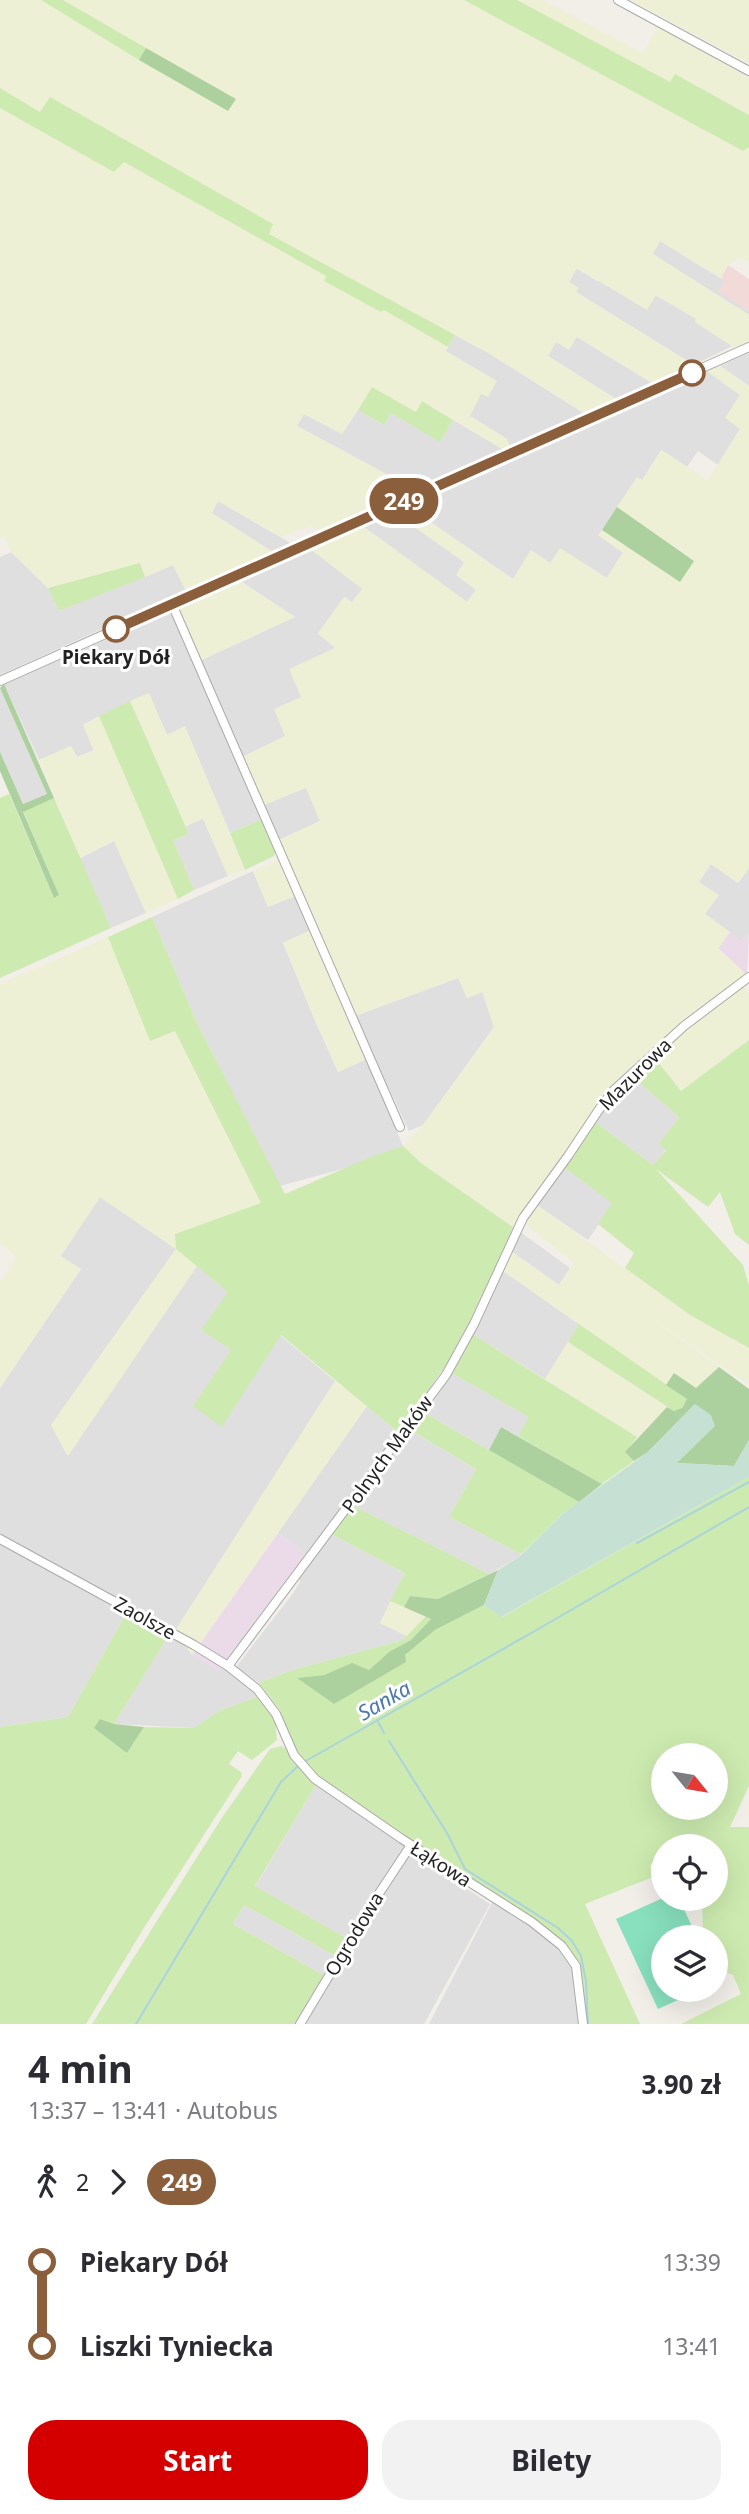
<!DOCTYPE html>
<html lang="pl">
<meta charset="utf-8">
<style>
body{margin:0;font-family:"Noto Sans",sans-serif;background:#f2f2f3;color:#2b2b33;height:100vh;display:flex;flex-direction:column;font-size:26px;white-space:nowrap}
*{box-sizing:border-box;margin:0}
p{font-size:23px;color:#7c7c81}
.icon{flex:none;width:38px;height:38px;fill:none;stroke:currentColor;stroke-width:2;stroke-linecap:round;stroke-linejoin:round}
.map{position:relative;height:2024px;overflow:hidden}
.side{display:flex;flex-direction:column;background:#fff;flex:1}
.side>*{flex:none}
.badge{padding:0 14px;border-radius:23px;font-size:24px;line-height:46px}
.needle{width:46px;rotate:120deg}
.tools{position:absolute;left:651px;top:1743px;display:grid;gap:14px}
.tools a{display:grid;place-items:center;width:77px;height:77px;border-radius:50%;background:#fff;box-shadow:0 7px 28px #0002;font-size:35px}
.map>.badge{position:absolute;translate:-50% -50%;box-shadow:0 0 0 4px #fff}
.legs{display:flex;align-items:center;gap:10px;height:77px;padding:0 28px;font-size:23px}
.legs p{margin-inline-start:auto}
.head{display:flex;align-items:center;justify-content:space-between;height:119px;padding:0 28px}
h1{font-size:38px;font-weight:700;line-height:52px}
.cta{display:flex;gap:14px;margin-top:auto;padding:14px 28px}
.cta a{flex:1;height:80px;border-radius:28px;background:#d40000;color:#fff;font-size:28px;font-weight:700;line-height:80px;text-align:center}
.cta a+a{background:#f2f2f3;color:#2b2b33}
ul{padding:0 28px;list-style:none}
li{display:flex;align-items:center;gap:24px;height:84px;font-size:26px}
li i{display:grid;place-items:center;width:10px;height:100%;margin:0 9px;background:currentColor}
li i::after{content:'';width:18px;height:18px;margin:-9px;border:5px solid;border-radius:50%;background:#fff}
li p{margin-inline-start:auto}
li:first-child i{background:linear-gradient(#0000 50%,currentColor 0)}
li:last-child i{background:linear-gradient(currentColor 50%,#0000 0)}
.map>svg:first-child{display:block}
.residential{fill:#e0dfdf}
.commercial{fill:#f2dad9}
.industrial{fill:#ebdbe8}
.farmland{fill:#eef0d5}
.grass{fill:#cdebb0;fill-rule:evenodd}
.forest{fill:#add19e}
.wetland{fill:#c6e0d4}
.pitch{fill:#88e0be}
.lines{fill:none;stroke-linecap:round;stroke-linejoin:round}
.stream{stroke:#aad3df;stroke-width:2}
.minor-casing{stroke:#a9a9a9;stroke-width:10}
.minor{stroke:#fff;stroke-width:8}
.line-1-casing{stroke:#fff;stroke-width:16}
.line-1{stroke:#8b5e3c;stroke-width:10}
.stop-1-dot{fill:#fff;stroke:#8b5e3c;stroke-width:3.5}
.labels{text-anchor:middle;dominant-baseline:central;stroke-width:6;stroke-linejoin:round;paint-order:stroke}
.stop-label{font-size:19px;font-weight:bold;fill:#222;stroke:#fff}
.street-label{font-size:19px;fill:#222;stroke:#fff}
.water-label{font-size:21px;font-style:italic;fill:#4a7aab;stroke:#fff}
</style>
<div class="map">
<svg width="749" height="2024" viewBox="0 0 749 2024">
<rect width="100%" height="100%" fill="#f2efe9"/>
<!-- residential -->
<g class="residential">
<polygon points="660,241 725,281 719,291 749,311 749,315 652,254"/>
<polygon points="576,268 597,281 655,295 697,319 695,322 732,346 694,365 576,292 569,282"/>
<polygon points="455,335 490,354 585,414 510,447 507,439 469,416 481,393 445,351"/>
<polygon points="577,337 652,383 616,399 548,356 556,342"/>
<polygon points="749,353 749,386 720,366"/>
<polygon points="707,371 740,395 740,429 718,465 698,451 687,467 661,450 642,481 637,478 599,535 623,552 607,578 550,563 513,579 406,505"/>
<polygon points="358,410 384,425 391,413 440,441 453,420 504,450 416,490 297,426 304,414 342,434"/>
<polygon points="218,501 292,544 273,552 211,513"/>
<polygon points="392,511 464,562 476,590 467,602 361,525"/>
<polygon points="309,548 363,589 352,603 345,597 318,634 335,647 301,697 286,736 242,757 199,661 295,617 242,582"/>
<polygon points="11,552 48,588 59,611 173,565 186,591 0,675 0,557"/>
<polygon points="172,611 262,819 230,833 185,727 167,735 149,694 84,724 94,750 77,757 71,746 39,760 4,684"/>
<polygon points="0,688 47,794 23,804 0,752"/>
<polygon points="306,787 320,821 277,841 262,806"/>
<polygon points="203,818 228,876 194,890 173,840 189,834 186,826"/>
<polygon points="114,841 146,913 111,928 80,858"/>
<polygon points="711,864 738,883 749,868 749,933 741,941 705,914 699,882"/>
<polygon points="253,871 268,907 297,895 311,930 283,943 313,1016 338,1072 367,1059 403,1146 346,1168 280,1186 197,1023 152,917"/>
<polygon points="458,978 482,991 494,1027 423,1125 409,1131 355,1016"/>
<polygon points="633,1077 679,1117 659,1144 666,1149 653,1165 594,1121"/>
<polygon points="565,1168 613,1203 588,1240 537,1205"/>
<polygon points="100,1197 176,1249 51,1425 67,1455 197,1266 335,1381 175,1631 0,1535 0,1388 81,1269 60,1256"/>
<polygon points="520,1232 570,1268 559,1285 511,1251"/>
<polygon points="503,1271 579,1324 545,1379 472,1334"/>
<polygon points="450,1372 530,1417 518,1436 501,1427 489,1450 423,1412"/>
<polygon points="367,1406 399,1433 307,1555 278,1533"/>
<polygon points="409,1429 476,1469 449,1517 521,1554 519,1557 489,1574 354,1506"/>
<polygon points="331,1534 405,1573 380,1623 407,1636 403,1640 289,1671 259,1683 236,1667 294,1592 300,1582 299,1578"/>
<polygon points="0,1544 127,1612 68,1717 0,1727"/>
<polygon points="169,1635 218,1664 259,1696 219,1711 195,1728 114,1724"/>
<polygon points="316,1785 404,1844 404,1848 348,1939 255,1887"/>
<polygon points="413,1854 490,1904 424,2024 303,2024 324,1987 327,1987 361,1933 359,1930 407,1856"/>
<polygon points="493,1901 536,1928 558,1947 572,1966 579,2024 429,2024"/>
<polygon points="244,1905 337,1957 325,1976 233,1924"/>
</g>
<!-- commercial -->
<polygon class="commercial" points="728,265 749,279 749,311 719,291 725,281 721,278"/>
<!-- industrial -->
<g class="industrial">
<polygon points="730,932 741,941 749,933 747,975 718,948"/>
<polygon points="278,1533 307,1555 219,1672 192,1655"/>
</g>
<!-- farmland -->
<g class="farmland">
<polygon points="0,0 464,0 743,151 749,147 749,263 741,258 728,265 721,278 660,241 653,254 749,315 749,342 737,348 732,346 695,322 696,319 656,295 647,310 577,268 569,282 579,288 576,292 694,365 652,383 577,337 569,350 556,342 548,356 616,399 585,414 490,354 455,335 446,351 497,381 488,397 481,394 470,416 507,439 510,447 504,450 423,401 416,412 372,387 342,434 304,414 297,426 416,490 320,531 310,526 281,537 218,501 212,513 273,552 186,591 173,565 145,577 140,564 48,588 11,552 4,536 0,538"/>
<polygon points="517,0 543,0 643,53 658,27 749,77 749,115 675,74 670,83"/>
<polygon points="631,0 749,0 749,64 705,40"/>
<polygon points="720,366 749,386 749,868 738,883 711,864 699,882 719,895 705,914 730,932 718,949 747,975 634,1068 565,1155 513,1227 421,1163 403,1146 423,1125 494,1028 483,992 467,998 458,978 355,1016 277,841 320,821 306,788 262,806 242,757 285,736 274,709 301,697 289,669 335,648 318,633 344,597 352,602 362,589 309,548 361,525 467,602 476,590 456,575 464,562 392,511 406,505 513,579 531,550 550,563 560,548 607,578 623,553 598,535 602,530 680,582 694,560 617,507 637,477 642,480 661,450 708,480 740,429 725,418 740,395 707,371"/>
<polygon points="242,582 295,617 199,661 178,609"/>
<polygon points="149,693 167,735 185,726 245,870 228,876 203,819 186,826 130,701"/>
<polygon points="99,716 178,899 146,913 114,841 80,858 39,760 71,746 77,757 94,751 83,725"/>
<polygon points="281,859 297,895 268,907 253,871"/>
<polygon points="311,930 367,1059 338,1072 283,943"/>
<polygon points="108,937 150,1041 175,1030 261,1203 175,1234 176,1249 197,1266 68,1456 51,1425 176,1249 100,1197 61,1256 81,1269 0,1388 0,1282 17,1257 0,1244 0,984"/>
<polygon points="742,986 749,992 749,1040 681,1091 653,1056"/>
<polygon points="537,1205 690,1315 749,1348 749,1384 729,1372 637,1307 719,1367 696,1388 674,1373 666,1385 503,1271 511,1251 559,1285 574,1263 524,1223"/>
<polygon points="568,1342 667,1407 637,1437 545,1379"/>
<polygon points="335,1381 367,1406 192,1655 175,1631"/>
<polygon points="390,1602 404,1607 426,1616 407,1636 380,1623"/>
</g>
<!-- grass -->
<g class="grass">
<polygon points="41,0 63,0 146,48 139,60"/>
<polygon points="464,0 517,0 670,82 675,74 749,115 749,147 743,151"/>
<polygon points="0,88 40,112 50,97 273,224 269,234 455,335 448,347 384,310 381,312 324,281 326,276 124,162 114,172 0,108"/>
<polygon points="372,387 416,412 422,401 453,420 440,442 391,413 384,425 358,410"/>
<polygon points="140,563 145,577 59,611 48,588"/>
<polygon points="130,701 189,834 173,840 194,890 178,899 99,716"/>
<polygon points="9,794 54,898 59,895 23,811 54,798 111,928 0,978 0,798"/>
<polygon points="262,819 276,851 274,856 245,870 230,833"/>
<polygon points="152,917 197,1023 285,1194 373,1156 403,1146 421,1163 513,1227 496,1270 459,1346 399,1433 281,1335 222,1427 193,1406 231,1350 201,1330 228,1292 176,1249 175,1234 261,1203 175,1031 150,1041 108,937"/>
<polygon points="749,1040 749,1245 735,1234 720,1192 708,1207 656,1169 743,1265 749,1286 749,1348 690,1315 625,1268 634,1253 598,1224 612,1203 565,1168 594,1121 653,1165 666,1150 659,1144 679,1117 633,1077 653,1056 681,1091"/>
<polygon points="579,1324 687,1399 682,1408 674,1411 568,1342"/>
<polygon points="472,1334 637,1437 626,1452 634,1461 602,1484 518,1436 529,1417 450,1372"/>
<polygon points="423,1412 579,1502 562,1514 521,1554 449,1517 476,1469 409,1429"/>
<path d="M749 1477V1786L730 1827H749V2024H681L741 1994 733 1975C713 1968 716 1955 716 1937H703L702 1899H716V1846H663V1863L651 1864 650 1868 658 1875 585 1904 640 2024H585L581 1971 570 1949 555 1934 519 1908 461 1873 322 1781 296 1754 286 1735 280 1710 259 1683 289 1671 403 1640 426 1616 431 1619 411 1640 389 1652 369 1670 352 1664 324 1675 298 1678 334 1704 405 1655 435 1630 484 1605 502 1617ZM663 1755H716V1808H663Z"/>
<polygon points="354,1506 489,1574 438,1599 410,1596 404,1607 390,1601 405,1573 331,1534"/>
<polygon points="127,1612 169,1635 114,1724 100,1719 127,1753 144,1727 194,1728 219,1711 259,1696 275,1720 277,1740 252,1760 238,1751 229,1764 241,1772 242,1776 142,1931 86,2024 0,2024 0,1727 68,1717"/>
<polygon points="281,1746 286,1749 316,1785 255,1886 348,1939 337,1957 244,1905 233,1924 325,1976 297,2024 92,2024 221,1819 270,1749"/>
</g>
<!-- forest -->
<g class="forest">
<polygon points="146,48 236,99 228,111 139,60"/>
<polygon points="617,507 694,561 680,582 602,530"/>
<polygon points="4,684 54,798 23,812 59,895 54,898 0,771 0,752 23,804 47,794 0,688"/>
<polygon points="719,1367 749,1389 749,1440 734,1466 676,1463 695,1404 648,1452 634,1461 625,1452 667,1407 674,1411 682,1408 687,1399 666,1385 674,1373 696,1388"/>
<polygon points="501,1427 602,1484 579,1502 489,1450"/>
<polygon points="498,1570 484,1605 435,1630 405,1655 406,1662 334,1704 297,1678 324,1675 352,1663 369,1670 389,1652 411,1640 431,1619 404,1607 410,1596 438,1599"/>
<polygon points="100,1719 114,1724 144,1727 127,1753 94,1728"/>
</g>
<!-- wetland -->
<polygon class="wetland" points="695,1404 711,1415 715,1426 677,1463 734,1466 749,1440 749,1477 501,1617 484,1605 498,1570 519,1557 562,1514 648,1452"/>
<!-- pitch -->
<polygon class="pitch" points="663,1898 679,1899 697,1937 663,1937 663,1990 700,1990 658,2009 616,1919"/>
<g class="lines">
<!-- stream -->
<g class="stream">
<polyline points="637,1543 749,1482"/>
<polyline points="377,1720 384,1733"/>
<polyline points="389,1741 447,1833 465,1869 558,1928 572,1941 581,1956 586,1981 588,2024"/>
<polyline points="304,1762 540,1628 749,1507"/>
<polyline points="136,2024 281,1782 299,1765"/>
</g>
<defs>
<g id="minor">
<polyline points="618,0 749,71"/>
<polyline points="172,604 400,1127"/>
<polyline points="0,681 749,347"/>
<polyline points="0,1539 194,1645 228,1666 257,1689 276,1714 294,1755 315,1779 402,1839 532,1922 562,1946 576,1966 583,2024"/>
<polyline points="228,1666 446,1375 474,1324 523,1218 568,1156 602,1105 613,1091 684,1026 749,977"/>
<polyline points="300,2024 372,1904 411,1845"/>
</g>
</defs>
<!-- minor casing -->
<use href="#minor" class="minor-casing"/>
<!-- minor -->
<use href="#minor" class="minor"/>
</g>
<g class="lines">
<defs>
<polyline id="line-1" points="116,629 692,373"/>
</defs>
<!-- line-1 casing -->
<use href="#line-1" class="line-1-casing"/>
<!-- line-1 -->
<use href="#line-1" class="line-1"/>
</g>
<!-- markers -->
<g class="stop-1-dot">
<circle cx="692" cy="373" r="12"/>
<circle cx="116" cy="629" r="12"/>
</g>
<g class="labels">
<!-- stop labels -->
<g class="stop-label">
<text x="116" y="657">Piekary Dół</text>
</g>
<!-- street labels -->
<g class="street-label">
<text transform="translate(635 1074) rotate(-45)">Mazurowa</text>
<text transform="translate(387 1454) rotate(-54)">Polnych Maków</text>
<text transform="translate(145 1618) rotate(29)">Zaolsze</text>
<text transform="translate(441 1864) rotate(32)">Łąkowa</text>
<text transform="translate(354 1934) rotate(-59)">Ogrodowa</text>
</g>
<!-- water labels -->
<g class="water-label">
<text transform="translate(384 1700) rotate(-30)">Sanka</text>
</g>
</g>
</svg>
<div class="tools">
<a><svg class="needle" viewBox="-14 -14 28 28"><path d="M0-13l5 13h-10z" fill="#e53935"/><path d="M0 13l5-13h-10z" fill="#7c7c81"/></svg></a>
<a><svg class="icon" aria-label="locate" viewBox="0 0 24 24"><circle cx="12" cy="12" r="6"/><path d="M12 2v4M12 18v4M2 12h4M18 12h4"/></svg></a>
<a><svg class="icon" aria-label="layers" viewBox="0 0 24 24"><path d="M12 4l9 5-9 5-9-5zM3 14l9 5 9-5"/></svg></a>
</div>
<b class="badge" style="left:404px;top:501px;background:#8b5e3c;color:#fff">249</b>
</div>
<section class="side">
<div class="head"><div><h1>4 min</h1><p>13:37 – 13:41 · Autobus</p></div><b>3.90 zł</b></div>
<div class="legs"><svg class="icon" aria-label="walk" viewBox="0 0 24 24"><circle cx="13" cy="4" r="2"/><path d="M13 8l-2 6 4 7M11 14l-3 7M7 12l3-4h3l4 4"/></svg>2<svg class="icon" aria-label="forward" viewBox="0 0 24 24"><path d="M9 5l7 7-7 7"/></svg><b class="badge" style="background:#8b5e3c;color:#fff">249</b></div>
<ul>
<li><i style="color:#8b5e3c"></i><b>Piekary Dół</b><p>13:39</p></li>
<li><i style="color:#8b5e3c"></i><b>Liszki Tyniecka</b><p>13:41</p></li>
</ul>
<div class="cta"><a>Start</a><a>Bilety</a></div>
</section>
